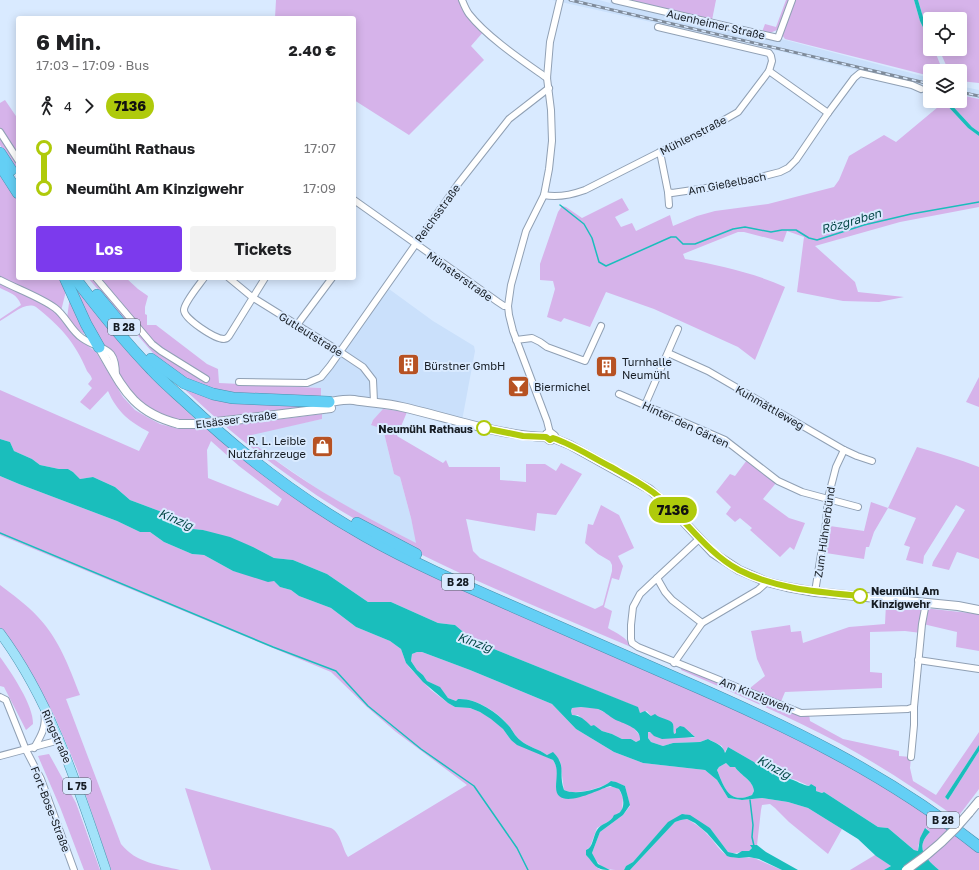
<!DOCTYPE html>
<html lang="de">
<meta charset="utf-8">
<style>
body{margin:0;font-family:"Golos Text",sans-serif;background:#f2f2f2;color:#202124;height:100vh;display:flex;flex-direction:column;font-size:15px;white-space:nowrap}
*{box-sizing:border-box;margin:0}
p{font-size:13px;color:#757577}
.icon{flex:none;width:22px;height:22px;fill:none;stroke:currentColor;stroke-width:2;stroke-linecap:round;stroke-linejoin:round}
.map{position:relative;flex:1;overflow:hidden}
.details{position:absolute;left:16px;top:16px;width:340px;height:264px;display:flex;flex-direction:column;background:#fff;border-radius:4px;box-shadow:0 2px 10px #0003}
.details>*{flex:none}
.badge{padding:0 8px;border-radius:13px;font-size:14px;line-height:26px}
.buttons{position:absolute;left:923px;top:12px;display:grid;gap:8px}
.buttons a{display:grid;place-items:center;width:44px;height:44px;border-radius:4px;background:#fff;box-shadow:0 2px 10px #0003;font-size:20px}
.map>.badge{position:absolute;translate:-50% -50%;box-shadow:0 0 0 2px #fff}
.legs{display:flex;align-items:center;gap:6px;height:44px;padding:0 20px;font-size:13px}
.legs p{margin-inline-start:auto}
.head{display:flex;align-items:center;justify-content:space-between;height:68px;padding:0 20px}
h1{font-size:22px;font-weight:700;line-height:30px}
.button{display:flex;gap:8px;margin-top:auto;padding:8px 20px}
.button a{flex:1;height:46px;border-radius:4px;background:#7c3aed;color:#fff;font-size:16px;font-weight:700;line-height:46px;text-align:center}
.button a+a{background:#f2f2f2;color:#202124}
ul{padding:0 20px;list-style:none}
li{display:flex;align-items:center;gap:14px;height:40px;font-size:15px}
li i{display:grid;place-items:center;width:6px;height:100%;margin:0 5px;background:currentColor}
li i::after{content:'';width:10px;height:10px;margin:-5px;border:3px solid;border-radius:50%;background:#fff}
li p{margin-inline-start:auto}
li:first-child i{background:linear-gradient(#0000 50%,currentColor 0)}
li:last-child i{background:linear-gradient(currentColor 50%,#0000 0)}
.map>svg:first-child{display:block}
.built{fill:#cae0fb}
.green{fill:#d6b3ea;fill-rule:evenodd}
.water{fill:#1abebc;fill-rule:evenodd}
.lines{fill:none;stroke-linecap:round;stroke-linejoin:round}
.stream{stroke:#1abebc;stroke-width:1.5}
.street-casing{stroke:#90a0b4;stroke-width:8}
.secondary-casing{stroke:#90a0b4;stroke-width:10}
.primary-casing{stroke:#4990ac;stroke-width:10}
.highway-casing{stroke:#4990ac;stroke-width:12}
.street{stroke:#fff;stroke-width:6}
.secondary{stroke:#fff;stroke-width:8}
.primary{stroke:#a2e2f9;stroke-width:9}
.highway{stroke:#64cff5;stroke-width:11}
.rail-casing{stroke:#7f8b9a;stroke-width:3}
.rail{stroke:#d9eaff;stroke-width:1.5;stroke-dasharray:4.5;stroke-linecap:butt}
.secondary-bridge-casing{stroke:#90a0b4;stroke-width:10;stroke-linecap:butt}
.secondary-bridge{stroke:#fff;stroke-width:8}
.line-1-casing{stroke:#fff;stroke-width:9}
.line-1{stroke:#afca0b;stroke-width:6}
.stop-1-dot{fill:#fff;stroke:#afca0b;stroke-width:2}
.labels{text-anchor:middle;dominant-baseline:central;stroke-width:4;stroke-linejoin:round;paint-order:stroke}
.shield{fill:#d9eaff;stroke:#505a65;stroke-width:1}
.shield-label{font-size:10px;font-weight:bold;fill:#161c23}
.street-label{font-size:11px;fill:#161c23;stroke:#d9eaff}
.poi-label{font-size:11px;fill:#161c23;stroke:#d9eaff;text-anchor:start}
.stop-label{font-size:11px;font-weight:bold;fill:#161c23;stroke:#d9eaff;text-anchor:end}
.water-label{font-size:12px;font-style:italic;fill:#064948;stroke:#d9eaff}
</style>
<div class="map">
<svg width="979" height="870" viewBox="0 0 979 870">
<rect width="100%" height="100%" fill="#d9eaff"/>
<!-- built -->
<g class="built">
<polygon points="552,0 599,0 610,3 611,0 615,0 778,38 930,78 930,88 759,46"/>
<polygon points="960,86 979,90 979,99 960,95"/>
<polygon points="389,289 433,321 474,346 475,351 461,426 407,412 384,409 373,420 371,424 383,429 394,474 400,477 411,518 417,544 335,500 312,485 258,448 246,435 322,419 321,388 307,387 323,379"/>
</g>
<!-- green -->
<g class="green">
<polygon points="276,0 461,0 484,31 471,46 484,60 409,135 354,100 354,18 275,18"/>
<polygon points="624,0 716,0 712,20"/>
<polygon points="786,0 790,0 777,30 770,33 762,32 765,24 776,27"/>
<polygon points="794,0 914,0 920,21 930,42 930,49 934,49 940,64 940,71 930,71 930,76 785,39 782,35"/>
<polygon points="918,0 979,0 979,83 960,81 960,71 947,71 946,65 939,49 960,49 960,19 930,19 930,32 925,24"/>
<polygon points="960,95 979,99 979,132 972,127 948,101 960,101"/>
<polygon points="5,100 18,119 18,174 0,145 0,103"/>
<path d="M936 101H943L968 128 979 136V207L900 222 815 246 855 282 858 292 904 297 879 302 843 301 797 292 804 237 787 231 783 242 744 232H738L683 254 685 259C719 265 754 273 785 287L755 360 738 347 654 309 606 292 590 327 564 318 561 322 547 317 555 289 553 281 540 280V264L558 212 562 206 566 207 582 218 622 198 629 210 615 217 621 227 632 223 636 231 670 215 673 226 697 216 715 211 768 204 834 187 839 180 849 156 884 135 896 142 938 107Z"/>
<path d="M0 171 18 199V278H61L66 291 61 311 62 321 72 334 96 352 123 397 135 410 147 417 160 424 179 429H207L316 512 773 724 905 799 979 851V870H939C926 859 914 848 930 832L926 828 918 846V851L914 850 888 828 878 827 824 792 822 793 816 791 811 784 809 786 796 780 774 774 772 775C768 768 760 768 754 762L728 747 724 753 722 746 708 739 700 742 673 743 663 746 651 742 648 738V732L692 738 695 737 691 733H676L674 734 673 724 656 716H651L647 711 640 713 637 707 474 641 455 625 438 623 391 602H368L327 574 293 560 274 558 253 547 203 530 193 529 162 512 130 500 115 487 93 477 80 479 73 472 68 469H59L40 465 32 459 14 451 10 442 0 439V390L139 451 149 432C130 422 117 412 108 391L90 410 80 402 92 388 88 384 92 379C91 375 89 374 87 371 75 342 60 326 36 307 25 301 10 316 0 321V319L21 305C17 294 10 293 0 288ZM211 441 239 466 282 499 278 506 208 478 207 450Z"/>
<polygon points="88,278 126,278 138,289 148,296 145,307 145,314 147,315 147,325 156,325 207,364 218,369 219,383 321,388 321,405 217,419 173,379 167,366 153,353"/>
<polygon points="70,280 124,348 158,384 196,420 172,419 145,407 127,388 97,341"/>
<polygon points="70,296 85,332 84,334 77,329 67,318"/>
<polygon points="979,377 979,407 966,402"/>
<path d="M383 409 407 412 397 436 443 463 446 460 449 467H500V480L526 482V464H545L556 471 561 463 582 474 556 515 537 513 535 531 466 519 473 551 480 558 595 609 603 605 612 571V565L610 561 598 554 585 543 588 524 593 525 601 505 619 515 634 548 618 556 623 566 619 580 612 578 604 607 612 611 608 628C616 633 628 638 631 647 532 604 430 565 338 509 298 484 261 456 225 426L322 414V419L247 436C261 451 275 460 292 472 331 499 374 521 416 543L411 518 400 477 394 474 383 429 371 425 373 420Z"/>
<path d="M917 447C938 453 958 459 979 467V559L957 552 949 570 932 566 933 562 965 510 956 505 924 556 923 564 906 560 910 547 904 545 916 518 888 508 874 532 869 547H866L864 559 826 553 830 526 864 531 871 502 888 508Z"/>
<polygon points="747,460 776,483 763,499 789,518 805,523 794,550 790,547 780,557 750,530 752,528 740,518 735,522 726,514 731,507 716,492 730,474 735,476"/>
<path d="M0 476 19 484 117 521 140 532H150L164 542 192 554 204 555 233 571 274 581 280 587 291 590 299 596 331 608 356 627 390 641 401 649 406 663 410 668 431 690 448 703 455 707 470 708 480 712 492 719 503 729 511 740 553 760C555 764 557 767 557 771 558 780 552 796 565 798 584 801 603 781 619 789L623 798 622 810 609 821 597 828 590 847 586 850V855C592 860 594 866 601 870H211L185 788 331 828C341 833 342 848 348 857L467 785 396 732 367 707 331 672 0 535Z"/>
<path d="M0 585C13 595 27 605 38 617 59 639 69 667 80 695L66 699 121 844C136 863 159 865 180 870H111L77 769 55 717 37 685 0 630Z"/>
<path d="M886 604 979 614V651L956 647 957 632 923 624 921 633 905 631 870 632V672L882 673V688L785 692 780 704 809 714 810 721 843 739 899 751V756L911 757 910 768 913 781 936 795 979 732V745L945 797 948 800 979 751V789L957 818C919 791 880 765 839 743 788 716 734 693 681 670L682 667 745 692 765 676 757 659 751 631 790 625 791 632 801 631 803 643 849 627 885 624Z"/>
<path d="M417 652H422L470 670 552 704 576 729 614 752 643 763 705 770 717 780 728 798 743 800 762 798 788 802 808 808 842 829 828 854 789 822 775 808 770 804 762 805 761 810 757 845H751L752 848 749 851C741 851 735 855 728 852L710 828 685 814 657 835 633 862 626 866 624 870C607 870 600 870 592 853L600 832 623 815 630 806 625 786 612 781C602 788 576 796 564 790L560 761 552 753 547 755C539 749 528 747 520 740 515 736 513 731 509 726 498 712 476 698 458 699L456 701 448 698 439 687 427 681 423 675 417 670 411 661 412 654Z"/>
<path d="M0 657C11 672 34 706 33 724L26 730 4 687 0 686Z"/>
<polygon points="581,707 596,708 633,727 640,736 640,740 636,742 631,739 622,739 612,734 602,731 594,725 591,727 578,715 572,715 571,711 572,708"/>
<polygon points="49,754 76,803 100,870 84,870 60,807 38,756"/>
<path d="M726 763 730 767H735C741 776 753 780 754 791L752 795C729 805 724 787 717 770L719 767Z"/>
<path d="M687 819C694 823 702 828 707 834 714 840 720 853 729 856 737 859 745 856 754 858L782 870H630L675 822 681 820Z"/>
<polygon points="875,855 891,866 884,870 850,870"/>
</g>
<!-- water -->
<g class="water">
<polygon points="914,0 918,0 925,24 930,32 930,42 920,21"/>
<polygon points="943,101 948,101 972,127 979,132 979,136 968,128"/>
<path d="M0 439 10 442 14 451 32 459 40 465 59 469H68L73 472 80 479 93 477 115 487 130 500 162 512 193 529 203 530 230 537 253 547 274 558 293 560 327 574 368 602H391L438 623 455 625 474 641 638 707 640 713 645 711 651 716 655 714C660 719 671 719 673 724 674 727 673 731 674 734L676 733V729L680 726 684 727 695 737 662 739 654 736 650 732H648V738L651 742 663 746 673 743 700 742 708 739C715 743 723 745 725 753L728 747 754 762 756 764H760L770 767 772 775 774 772C781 771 786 773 790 779 797 781 802 785 809 786L811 784 816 787V791L822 793 824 792 878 827 888 828 914 850 918 851 920 838 925 828 930 832C914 848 926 859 939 870H884L891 866 876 856 858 839 808 808 788 802 762 798 742 800 728 798 717 780 705 770 643 763 614 752 576 729 552 704 470 670 422 652H417L412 654 411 661 417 670 423 675 427 681 440 687 448 698 456 701 458 699C476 698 497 712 509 726 513 731 515 736 520 740 528 747 539 749 547 755L553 752C567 766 558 773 564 790 576 796 602 789 611 781L616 782 625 786 630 805 623 815 600 832 592 853 598 864 610 870C594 870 595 864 586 855V850C593 848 593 836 597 830 601 823 611 823 614 815 626 813 625 798 619 789L610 786C599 789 556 813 556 787 556 777 559 769 553 760L517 745 511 740 503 729 491 719 480 712 470 708 455 707 448 703 423 682 406 663 401 649 390 641 356 627 331 608 299 596 291 590 280 587 274 581 268 582 233 571 204 555 192 554 164 542 150 532H140L117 521 19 484 0 476ZM581 707C587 708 593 708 598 709 604 711 609 716 614 719 623 724 641 727 640 740L636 742 631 739H622L612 734 602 731 594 725 591 726C585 720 580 715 572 715L571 711 572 708ZM726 763 730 767H735C741 776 753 780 754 791L752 795C729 805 724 787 717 770L719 767Z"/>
<polygon points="979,745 979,751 948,800 945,797"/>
<polygon points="682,814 690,815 710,828 728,852 737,854 742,851 749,851 752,848 750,845 757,845 766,852 798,870 782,870 759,859 749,857 739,858 730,857 727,856 707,833 695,823 687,819 681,820 675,822 630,870 624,870 626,866 633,862 668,822"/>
</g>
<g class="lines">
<!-- stream -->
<g class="stream">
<polyline points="560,205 584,224 592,238 599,262 606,266 671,237 676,237 683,244 695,244 733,229 745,227 771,232 782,230 796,230 809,238 817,240 864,225 911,214 979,202"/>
<polyline points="0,533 273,647 336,671 368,706 421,749 474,786 517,848 528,870"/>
<polyline points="750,800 753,825 752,837 754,846"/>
</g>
<defs>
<g id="street">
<path d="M462 0C464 5 466 10 469 14 487 37 523 61 547 78"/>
<polyline points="615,0 778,38 792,0"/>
<polyline points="769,71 828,113 854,78 860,73 912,85 921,89"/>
<polyline points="0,132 18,160"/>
<polyline points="660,152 668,192 672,193 734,184 780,172 788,168 796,160 828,113"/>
<polyline points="668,192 669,205"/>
<path d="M544 195C558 198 571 195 585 190L660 152 703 132 738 112 769 71 772 61 771 56 769 53 658 27"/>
<polyline points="354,200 498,302 504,306 508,306"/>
<polyline points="96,278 152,344 161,351 206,379"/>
<path d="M204 278C199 285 184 303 184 310 184 319 215 339 224 339 227 339 227 338 229 336L265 278"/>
<polyline points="229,278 252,297 339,351 363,367 373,380 374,402"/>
<path d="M0 280C17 289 40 297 55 308 66 316 71 331 82 338 102 352 116 344 116 376"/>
<polyline points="297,325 332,278"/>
<polyline points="516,340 532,338 540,342 547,347 585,361 601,326"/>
<polyline points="668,353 708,371 844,450 857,456 872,461"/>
<polyline points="239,382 307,383 321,377 330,366 458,184 509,119 549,88"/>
<polyline points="619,394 725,440 778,481 802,492 858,507"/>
<polyline points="645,405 678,329"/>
<polyline points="550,433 547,421 513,331 509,315 508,306 511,285 526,231 544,195 549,169 552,141 551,110 547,78 550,42 560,0"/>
<polyline points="657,578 699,539"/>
<polyline points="767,582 758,590 702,623 672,600 665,592 657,578 640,594 633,607 631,625 631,639 632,643 638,647 801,713 908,709 914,707 922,624 926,603"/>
<polyline points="815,592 826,523 828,498 836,467 844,450"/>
<polyline points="918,660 979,669"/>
<polyline points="674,663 702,623"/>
<polyline points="0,697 6,700 26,750 41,779 74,870"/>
<path d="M34 748C41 736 47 726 44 712"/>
<polyline points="0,756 60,740"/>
<polyline points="911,757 914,725 914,707"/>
</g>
<g id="secondary">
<path d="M99 347C122 386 131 412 179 424"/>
<path d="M326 408 329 402C337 401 346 399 354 400 370 403 386 403 402 407 450 418 497 435 546 437L550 440 553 439 554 436 550 433 547 434 546 437"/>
<polyline points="243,419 331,408"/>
<polyline points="553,438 570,445 649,489 671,508 713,553 739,570 767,582 787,587 815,592 958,606 979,610"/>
<polyline points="969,813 979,801"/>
</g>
<path id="primary" d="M0 633C52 703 78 788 106 870"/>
<g id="highway">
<polyline points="0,153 11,170"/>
<polyline points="0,165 18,193"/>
<polyline points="65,278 86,324 99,347"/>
<path d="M75 278C99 310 124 341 152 370 163 382 175 392 187 403 242 455 299 499 365 536 411 562 459 583 507 604 563 629 620 653 676 678 785 725 886 773 979 847"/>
<polyline points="97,295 126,330"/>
<polyline points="151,359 184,383 213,394 233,398 329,402"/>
<polyline points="357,523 416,554"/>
</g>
</defs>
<!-- street casing -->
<use href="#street" class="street-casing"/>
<!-- secondary casing -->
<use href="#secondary" class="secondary-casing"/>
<!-- primary casing -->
<use href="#primary" class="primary-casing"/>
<!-- highway casing -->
<use href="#highway" class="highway-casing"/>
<!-- street -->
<use href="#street" class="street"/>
<!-- secondary -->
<use href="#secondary" class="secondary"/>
<!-- primary -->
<use href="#primary" class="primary"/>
<!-- highway -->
<use href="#highway" class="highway"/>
<defs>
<g id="rail">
<polyline points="570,0 930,84"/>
<polyline points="960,92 979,96"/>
</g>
</defs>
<!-- rail casing -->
<use href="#rail" class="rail-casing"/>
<!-- rail -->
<use href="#rail" class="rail"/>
<defs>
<g id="secondary-bridge">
<polyline points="179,424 198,424 243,419"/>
<path d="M906 870C930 854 951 835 969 813"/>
</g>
</defs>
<!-- secondary-bridge casing -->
<use href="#secondary-bridge" class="secondary-bridge-casing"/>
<!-- secondary-bridge -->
<use href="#secondary-bridge" class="secondary-bridge"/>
</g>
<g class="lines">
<defs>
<path id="line-1" d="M484 428 523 436 546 437 550 440 553 438C574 445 593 458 613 468 628 477 645 485 659 497 687 521 706 552 739 570 776 589 818 592 860 596"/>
</defs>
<!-- line-1 casing -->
<use href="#line-1" class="line-1-casing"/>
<!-- line-1 -->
<use href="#line-1" class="line-1"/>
</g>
<!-- icons -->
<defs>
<symbol id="building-square" viewBox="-11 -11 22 22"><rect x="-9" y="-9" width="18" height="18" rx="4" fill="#b75223" stroke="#d9eaff"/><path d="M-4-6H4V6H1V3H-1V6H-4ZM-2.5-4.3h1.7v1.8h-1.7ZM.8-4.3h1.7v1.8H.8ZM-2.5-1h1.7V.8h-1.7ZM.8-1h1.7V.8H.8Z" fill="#fff"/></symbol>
<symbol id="bar-square" viewBox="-11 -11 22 22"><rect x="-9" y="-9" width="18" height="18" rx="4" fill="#b75223" stroke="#d9eaff"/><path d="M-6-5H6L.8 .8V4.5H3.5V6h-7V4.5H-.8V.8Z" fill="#fff"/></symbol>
<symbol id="shop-square" viewBox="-11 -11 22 22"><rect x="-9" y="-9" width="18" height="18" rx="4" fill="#b75223" stroke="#d9eaff"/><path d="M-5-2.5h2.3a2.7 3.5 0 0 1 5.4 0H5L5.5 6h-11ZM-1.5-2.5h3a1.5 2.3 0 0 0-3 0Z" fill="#fff"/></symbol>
</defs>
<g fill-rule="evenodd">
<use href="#building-square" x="396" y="352" width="25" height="25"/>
<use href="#building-square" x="594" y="354" width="25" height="25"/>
<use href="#bar-square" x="506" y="374" width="25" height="25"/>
<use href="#shop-square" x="310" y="434" width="25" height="25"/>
</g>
<!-- markers -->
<g class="stop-1-dot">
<circle cx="484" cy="428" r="7"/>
<circle cx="860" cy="596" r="7"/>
</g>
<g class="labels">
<!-- shield labels -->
<g class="shield">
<rect x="108" y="319" width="32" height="16" rx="3"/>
<rect x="442" y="574" width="32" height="16" rx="3"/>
<rect x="63" y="778" width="28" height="16" rx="3"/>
<rect x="927" y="812" width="32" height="16" rx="3"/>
</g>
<g class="shield-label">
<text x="124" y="327">B 28</text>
<text x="458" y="582">B 28</text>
<text x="77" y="786">L 75</text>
<text x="943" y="820">B 28</text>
</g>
<!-- street labels -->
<g class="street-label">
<text transform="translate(716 24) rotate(13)">Auenheimer Straße</text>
<text transform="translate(693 135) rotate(-27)">Mühlenstraße</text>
<text transform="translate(727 183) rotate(-11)">Am Gießelbach</text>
<text transform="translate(437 213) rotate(-54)">Reichsstraße</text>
<text transform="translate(460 276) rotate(35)">Münsterstraße</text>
<text transform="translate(311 334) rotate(32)">Gutleutstraße</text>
<text transform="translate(770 407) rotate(30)">Kuhmättleweg</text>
<text transform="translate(236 419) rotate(-7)">Elsässer Straße</text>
<text transform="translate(686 424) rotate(25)">Hinter den Gärten</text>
<text transform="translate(824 532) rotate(-82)">Zum Hühnerbünd</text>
<text transform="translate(757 695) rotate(22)">Am Kinzigwehr</text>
<text transform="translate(57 736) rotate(66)">Ringstraße</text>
<text transform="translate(51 809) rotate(69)">Fort-Bose-Straße</text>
</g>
<!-- poi labels -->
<g class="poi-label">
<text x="622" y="361">Turnhalle<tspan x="622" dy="13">Neumühl</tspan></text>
<text x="424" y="365">Bürstner GmbH</text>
<text x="534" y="386">Biermichel</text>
<text x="306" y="440" text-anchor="end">R. L. Leible<tspan x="306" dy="13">Nutzfahrzeuge</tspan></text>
</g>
<!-- stop labels -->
<g class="stop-label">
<text x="473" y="428">Neumühl Rathaus</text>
<text x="871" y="590" text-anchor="start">Neumühl Am<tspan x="871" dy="13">Kinzigwehr</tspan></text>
</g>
<!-- water labels -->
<g class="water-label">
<text transform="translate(851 221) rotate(-16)">Rözgraben</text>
<text transform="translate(176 519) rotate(23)">Kinzig</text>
<text transform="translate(475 642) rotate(20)">Kinzig</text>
<text transform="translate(774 767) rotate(29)">Kinzig</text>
</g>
</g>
</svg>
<div class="buttons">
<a><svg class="icon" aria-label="locate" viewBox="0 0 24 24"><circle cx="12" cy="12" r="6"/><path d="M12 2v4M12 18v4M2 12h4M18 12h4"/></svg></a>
<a><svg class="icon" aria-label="layers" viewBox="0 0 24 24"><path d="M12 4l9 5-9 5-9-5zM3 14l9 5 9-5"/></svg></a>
</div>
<b class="badge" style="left:673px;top:510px;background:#afca0b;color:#111">7136</b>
<section class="details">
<div class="head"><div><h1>6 Min.</h1><p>17:03 – 17:09 · Bus</p></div><b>2.40 €</b></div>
<div class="legs"><svg class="icon" aria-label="walk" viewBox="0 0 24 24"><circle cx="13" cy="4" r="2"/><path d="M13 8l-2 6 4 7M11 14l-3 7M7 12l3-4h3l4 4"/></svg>4<svg class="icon" aria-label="forward" viewBox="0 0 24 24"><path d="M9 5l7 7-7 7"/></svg><b class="badge" style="background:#afca0b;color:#111">7136</b></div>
<ul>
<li><i style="color:#afca0b"></i><b>Neumühl Rathaus</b><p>17:07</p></li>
<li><i style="color:#afca0b"></i><b>Neumühl Am Kinzigwehr</b><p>17:09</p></li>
</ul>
<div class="button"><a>Los</a><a>Tickets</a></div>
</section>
</div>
